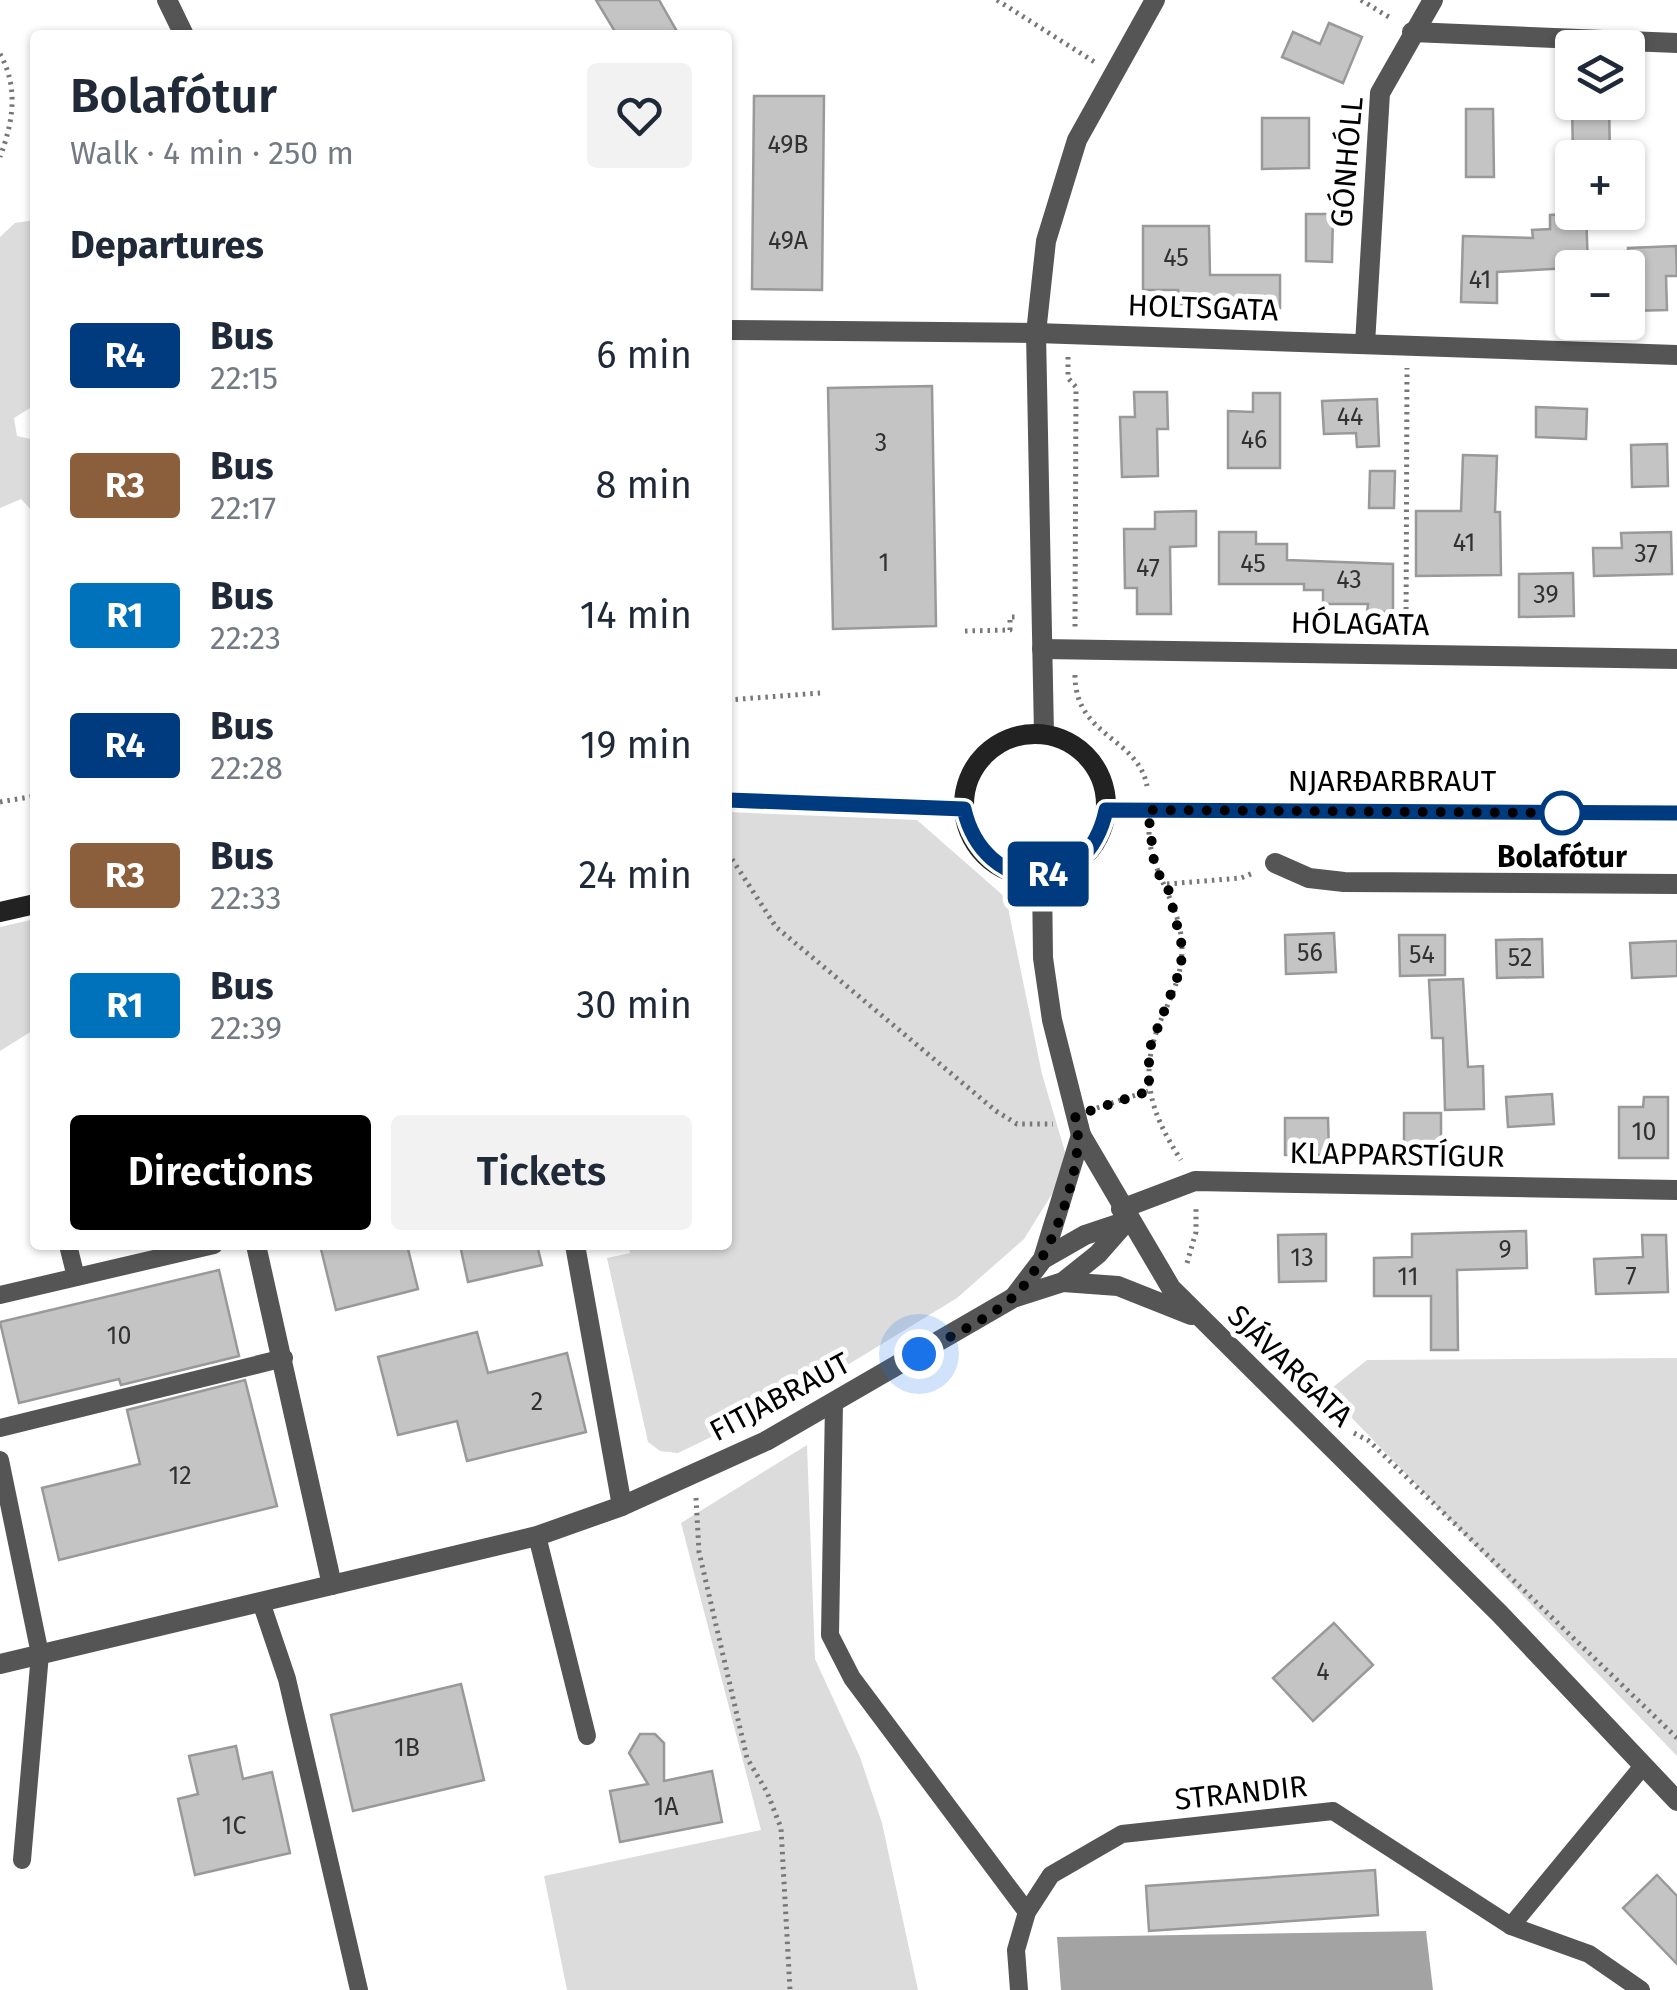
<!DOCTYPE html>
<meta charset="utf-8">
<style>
body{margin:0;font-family:"Fira Sans",sans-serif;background:#f2f2f3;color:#1f2937;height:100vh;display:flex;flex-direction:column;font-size:38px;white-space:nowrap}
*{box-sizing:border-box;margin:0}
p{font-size:32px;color:#747a83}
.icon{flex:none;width:55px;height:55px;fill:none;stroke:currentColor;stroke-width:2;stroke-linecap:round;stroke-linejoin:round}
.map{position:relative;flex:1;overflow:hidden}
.details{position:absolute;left:30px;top:30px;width:702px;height:1220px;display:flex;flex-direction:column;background:#fff;border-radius:10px;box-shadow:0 2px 8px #0004}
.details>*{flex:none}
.badge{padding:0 20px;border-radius:8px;font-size:35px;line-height:65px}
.controls{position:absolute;left:1555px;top:30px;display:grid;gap:20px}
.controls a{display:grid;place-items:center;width:90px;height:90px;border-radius:10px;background:#fff;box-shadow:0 2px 8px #0004;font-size:50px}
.you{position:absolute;width:50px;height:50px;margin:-25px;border:8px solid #fff;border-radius:50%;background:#1a73e8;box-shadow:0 0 0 15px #1a73e833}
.map>.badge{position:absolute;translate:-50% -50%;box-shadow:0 0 0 5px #fff}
h2{padding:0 40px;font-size:38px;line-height:90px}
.round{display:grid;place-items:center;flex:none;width:105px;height:105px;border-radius:10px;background:#f2f2f3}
.overview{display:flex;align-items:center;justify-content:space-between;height:170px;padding:0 40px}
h1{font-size:48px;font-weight:600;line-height:75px}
.primary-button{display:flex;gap:20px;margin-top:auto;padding:20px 40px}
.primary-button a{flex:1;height:115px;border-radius:10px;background:#000;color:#fff;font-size:40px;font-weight:600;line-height:115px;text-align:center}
.primary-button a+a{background:#f2f2f3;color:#1f2937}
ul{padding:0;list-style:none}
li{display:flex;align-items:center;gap:30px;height:130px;padding:0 40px}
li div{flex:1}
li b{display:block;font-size:38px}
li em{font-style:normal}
li .badge{min-width:110px;font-weight:700;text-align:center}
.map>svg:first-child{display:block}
.green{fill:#dcdcdc}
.water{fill:#a3a3a3}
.building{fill:#c4c4c4;stroke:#999;stroke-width:2.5}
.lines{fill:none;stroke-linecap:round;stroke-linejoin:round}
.path{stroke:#777;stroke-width:5;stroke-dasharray:2.5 5;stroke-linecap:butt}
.service{stroke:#555;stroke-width:18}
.minor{stroke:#555;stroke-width:20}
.tertiary{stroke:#555;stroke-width:20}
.secondary{stroke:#222;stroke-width:20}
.line-casing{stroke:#fff;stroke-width:22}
.line{stroke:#003b80;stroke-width:15}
.walk{stroke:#000;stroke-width:10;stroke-dasharray:0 18}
.stop-dot{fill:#fff;stroke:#003b80;stroke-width:5}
.labels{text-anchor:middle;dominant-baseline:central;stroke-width:10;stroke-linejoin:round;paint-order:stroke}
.number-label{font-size:25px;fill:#313131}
.street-label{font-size:30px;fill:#000;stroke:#fff}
.stop-label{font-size:30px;font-weight:bold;fill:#000;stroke:#fff}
</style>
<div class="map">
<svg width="1677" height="1990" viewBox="0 0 1677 1990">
<rect width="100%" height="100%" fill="#fff"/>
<!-- green -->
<g class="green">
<polygon points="35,220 35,405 14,418 17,436 35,440 35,514 21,499 0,508 0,237 15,223"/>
<polygon points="728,812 917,820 1006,898 1042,1074 1065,1152 1057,1186 1024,1239 957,1298 800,1394 678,1453 660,1451 648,1442 607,1258 630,1253 628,1245 728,1245"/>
<polygon points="35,919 35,1029 0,1051 0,927"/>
<polygon points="1677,1358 1677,1756 1327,1392 1367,1360"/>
<polygon points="807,1445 815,1659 860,1757 882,1823 918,1990 567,1990 544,1876 761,1830 681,1523"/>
</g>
<!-- water -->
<polygon class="water" points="1426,1931 1433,1990 1061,1990 1057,1937"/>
<!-- building -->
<g class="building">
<polygon points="596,0 659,0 679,35 617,35"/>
<polygon points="1329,23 1362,37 1343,83 1282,57 1293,32 1320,44"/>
<polygon points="754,96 824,96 822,290 752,289"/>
<polygon points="1572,102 1609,102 1610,158 1573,158"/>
<polygon points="1466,109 1493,109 1494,177 1466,177"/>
<polygon points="1262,118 1309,118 1309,168 1262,169"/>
<polygon points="1586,213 1588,267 1497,272 1497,303 1461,302 1463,236 1533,238 1532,230 1550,229 1550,215"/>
<polygon points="1306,214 1333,214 1332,262 1306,261"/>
<polygon points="1143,226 1209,226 1210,275 1280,275 1280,308 1178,304 1178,290 1143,290"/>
<polygon points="1676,246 1677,276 1666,276 1667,310 1628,311 1628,248"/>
<polygon points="932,386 936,626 833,629 828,388"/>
<polygon points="1134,392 1167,392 1168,429 1157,429 1158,476 1122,477 1120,417 1135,417"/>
<polygon points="1253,393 1280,393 1280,468 1228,468 1228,411 1253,412"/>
<polygon points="1377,399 1379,446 1357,447 1356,433 1324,434 1322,401"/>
<polygon points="1536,407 1587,409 1586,439 1536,437"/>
<polygon points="1667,444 1668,486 1632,487 1631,445"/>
<polygon points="1463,455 1497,456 1495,512 1500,512 1501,575 1416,576 1416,511 1461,511"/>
<polygon points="1370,471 1395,471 1394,508 1369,508"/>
<polygon points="1196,511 1196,546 1170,547 1171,614 1137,614 1137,588 1125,588 1124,529 1155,529 1155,512"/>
<polygon points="1219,532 1256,532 1256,544 1287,544 1287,560 1393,564 1393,612 1367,612 1368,604 1323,604 1323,590 1304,590 1304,584 1219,584"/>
<polygon points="1671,532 1672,574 1594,576 1593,548 1622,548 1621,533"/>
<polygon points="1573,573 1574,616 1519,617 1519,574"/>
<polygon points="1334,933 1336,972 1286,974 1285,935"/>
<polygon points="1399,935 1445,935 1445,975 1400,976"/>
<polygon points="1542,939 1543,977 1497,978 1496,940"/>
<polygon points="1677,941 1677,976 1632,978 1630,943"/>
<polygon points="1463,979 1468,1067 1483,1066 1484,1109 1445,1110 1443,1038 1432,1038 1429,980"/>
<polygon points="1552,1094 1554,1124 1508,1127 1506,1097"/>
<polygon points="1644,1097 1668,1097 1668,1158 1619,1158 1619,1107 1643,1107"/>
<rect x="1404" y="1113" width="37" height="35"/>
<polygon points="1285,1118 1328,1118 1329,1155 1285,1155"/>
<polygon points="1526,1231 1527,1268 1457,1270 1458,1350 1431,1350 1431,1296 1374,1296 1374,1258 1412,1257 1412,1234"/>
<polygon points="1326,1234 1326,1281 1279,1282 1278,1235"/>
<polygon points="1642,1235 1666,1235 1668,1292 1596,1294 1594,1259 1643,1257"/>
<polygon points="320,1245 407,1245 418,1289 336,1310"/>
<polygon points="460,1245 537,1245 542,1265 468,1282"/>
<polygon points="219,1270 239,1356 121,1385 119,1379 19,1403 0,1322"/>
<polygon points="477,1332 488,1373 567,1353 586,1432 467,1461 457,1421 398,1435 378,1357"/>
<polygon points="245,1380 277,1506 59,1560 42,1488 140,1464 127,1410"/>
<polygon points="1334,1623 1373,1665 1313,1721 1273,1678"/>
<polygon points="461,1684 484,1780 353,1811 331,1715"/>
<polygon points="640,1734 655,1734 664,1743 664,1781 712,1771 722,1822 620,1842 610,1791 648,1784 629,1753"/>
<polygon points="236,1746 243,1779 272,1772 290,1853 195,1875 178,1799 198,1794 189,1756"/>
<polygon points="1375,1870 1378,1915 1149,1931 1146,1886"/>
<polygon points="1657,1875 1677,1896 1677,1964 1623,1908"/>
</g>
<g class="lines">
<!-- path -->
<g class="path">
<polyline points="997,0 1096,63"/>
<polyline points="1361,0 1392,19"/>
<path d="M0 54C19 88 13 122 0 157"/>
<polyline points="1068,357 1068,378 1076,387 1075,629"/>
<polyline points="965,631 1010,630 1010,617 1019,617"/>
<polyline points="1406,632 1407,368"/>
<path d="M1075 675C1075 737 1138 737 1147 786"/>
<polyline points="728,700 820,693"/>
<polyline points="0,802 35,796"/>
<path d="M1149 832C1150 874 1182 904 1182 949 1182 972 1173 994 1163 1015 1138 1072 1148 1109 1181 1160"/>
<polyline points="728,853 776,927 996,1111 1017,1124 1053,1124"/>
<polyline points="1167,884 1241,878 1253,873"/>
<polyline points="1097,1108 1148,1091"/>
<polyline points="1187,1263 1196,1232 1196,1207"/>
<polyline points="1354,1433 1369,1441 1677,1738"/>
<polyline points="696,1498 699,1552 747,1758 767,1792 781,1828 790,1990"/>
</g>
<!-- service -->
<g class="service">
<polyline points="68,1245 76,1277"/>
<polyline points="0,1295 214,1245"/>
<polyline points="834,1403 830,1635 852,1678 1027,1912"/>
<polyline points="0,1428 284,1358"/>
<polyline points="0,1460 40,1654 22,1860"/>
<polyline points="537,1536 587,1736"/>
<polyline points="261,1602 287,1679 359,1990"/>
<polyline points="1511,1926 1589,1954 1641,1990"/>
<polyline points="1019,1990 1016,1950 1027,1912 1051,1875 1122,1834 1333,1811 1511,1926 1643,1766"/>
</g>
<!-- minor -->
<g class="minor">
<polyline points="1412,32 1677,43"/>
<polyline points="728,330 1036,333 1677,355"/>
<polyline points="1365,344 1380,93 1433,0"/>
<polyline points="1042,649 1677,659"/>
<polyline points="1044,734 1036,333 1046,241 1077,140 1155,0"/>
<polyline points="1275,863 1309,878 1344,882 1677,884"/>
<polyline points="1042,876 1043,958 1052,1020 1081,1135 1171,1288 1500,1614 1677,1801"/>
<polyline points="1121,1209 1195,1181 1677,1190"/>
<polyline points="256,1245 332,1585"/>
<polyline points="575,1245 622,1506"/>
<polyline points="1043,1259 1085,1235 1127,1221"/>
<polyline points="1063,1282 1118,1286 1191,1315"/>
<polyline points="1014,1297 1043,1259 1081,1135"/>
<polyline points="0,1664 537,1536 622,1506 766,1441 1013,1298 1063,1282 1098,1254 1127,1221"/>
</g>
<!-- tertiary -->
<polyline class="tertiary" points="167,0 184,35"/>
<!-- secondary -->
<g class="secondary">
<circle cx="1035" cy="805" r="71"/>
<polyline points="728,800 964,809"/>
<polyline points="1106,810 1677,813"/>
<polyline points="0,912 35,904"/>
</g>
</g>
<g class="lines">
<defs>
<path id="line" d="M728 800 964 809C984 896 1087 900 1106 810L1677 813"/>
</defs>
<!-- line casing -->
<use href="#line" class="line-casing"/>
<!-- line -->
<use href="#line" class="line"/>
<!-- walk -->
<path class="walk" d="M919 1354C949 1336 986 1321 1012 1298 1048 1268 1089 1160 1075 1116L1149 1091V1050L1181 968 1182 946 1167 884 1155 870 1148 810 1562 813"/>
</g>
<!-- markers -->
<circle class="stop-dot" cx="1562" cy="813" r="20"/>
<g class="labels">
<!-- number labels -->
<g class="number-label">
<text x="788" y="145">49B</text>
<text x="788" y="241">49A</text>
<text x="1176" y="258">45</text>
<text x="1480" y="280">41</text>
<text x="1350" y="417">44</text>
<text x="1254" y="440">46</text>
<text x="881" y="443">3</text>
<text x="1464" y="543">41</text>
<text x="1646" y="554">37</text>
<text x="884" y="563">1</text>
<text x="1253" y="564">45</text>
<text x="1148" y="568">47</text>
<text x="1349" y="580">43</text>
<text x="1546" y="595">39</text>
<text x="1310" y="953">56</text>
<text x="1422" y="955">54</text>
<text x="1520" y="958">52</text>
<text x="1644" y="1132">10</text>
<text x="1505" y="1250">9</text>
<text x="1302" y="1258">13</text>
<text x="1631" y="1276">7</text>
<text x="1408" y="1277">11</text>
<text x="119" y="1336">10</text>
<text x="537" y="1402">2</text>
<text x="180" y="1476">12</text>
<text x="1323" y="1672">4</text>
<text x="407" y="1748">1B</text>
<text x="666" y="1807">1A</text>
<text x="234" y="1826">1C</text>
</g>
<!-- street labels -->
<g class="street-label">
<text transform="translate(1347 162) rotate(-85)">GÓNHÓLL</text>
<text transform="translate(1203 308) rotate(2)">HOLTSGATA</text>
<text transform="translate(1360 624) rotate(1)">HÓLAGATA</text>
<text x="1392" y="781">NJARÐARBRAUT</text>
<text transform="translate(1397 1155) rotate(1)">KLAPPARSTÍGUR</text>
<text transform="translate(1290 1366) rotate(44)">SJÁVARGATA</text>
<text transform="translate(780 1397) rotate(-28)">FITJABRAUT</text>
<text transform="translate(1241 1793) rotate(-6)">STRANDIR</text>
</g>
<!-- stop labels -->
<g class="stop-label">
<text x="1562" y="857">Bolafótur</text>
</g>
</g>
</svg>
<div class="controls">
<a><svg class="icon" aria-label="layers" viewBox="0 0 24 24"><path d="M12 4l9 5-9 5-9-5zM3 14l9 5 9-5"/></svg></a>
<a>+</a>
<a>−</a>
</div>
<div class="you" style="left:919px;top:1354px"></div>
<b class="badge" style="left:1048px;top:874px;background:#003b80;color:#fff">R4</b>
<section class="details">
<div class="overview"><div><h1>Bolafótur</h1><p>Walk · 4 min · 250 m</p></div><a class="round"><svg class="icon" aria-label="heart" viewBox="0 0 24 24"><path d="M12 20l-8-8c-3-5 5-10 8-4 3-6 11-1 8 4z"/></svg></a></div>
<h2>Departures</h2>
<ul>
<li><span class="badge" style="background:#003b80;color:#fff">R4</span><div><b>Bus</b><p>22:15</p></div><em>6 min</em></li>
<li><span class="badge" style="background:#8b5e3c;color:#fff">R3</span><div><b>Bus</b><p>22:17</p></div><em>8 min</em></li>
<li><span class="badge" style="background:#0072bc;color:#fff">R1</span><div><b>Bus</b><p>22:23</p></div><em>14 min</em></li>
<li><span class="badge" style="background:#003b80;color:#fff">R4</span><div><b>Bus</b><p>22:28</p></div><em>19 min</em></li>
<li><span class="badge" style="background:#8b5e3c;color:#fff">R3</span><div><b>Bus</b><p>22:33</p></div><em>24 min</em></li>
<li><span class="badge" style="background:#0072bc;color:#fff">R1</span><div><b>Bus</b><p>22:39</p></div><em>30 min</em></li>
</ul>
<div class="primary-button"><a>Directions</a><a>Tickets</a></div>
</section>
</div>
